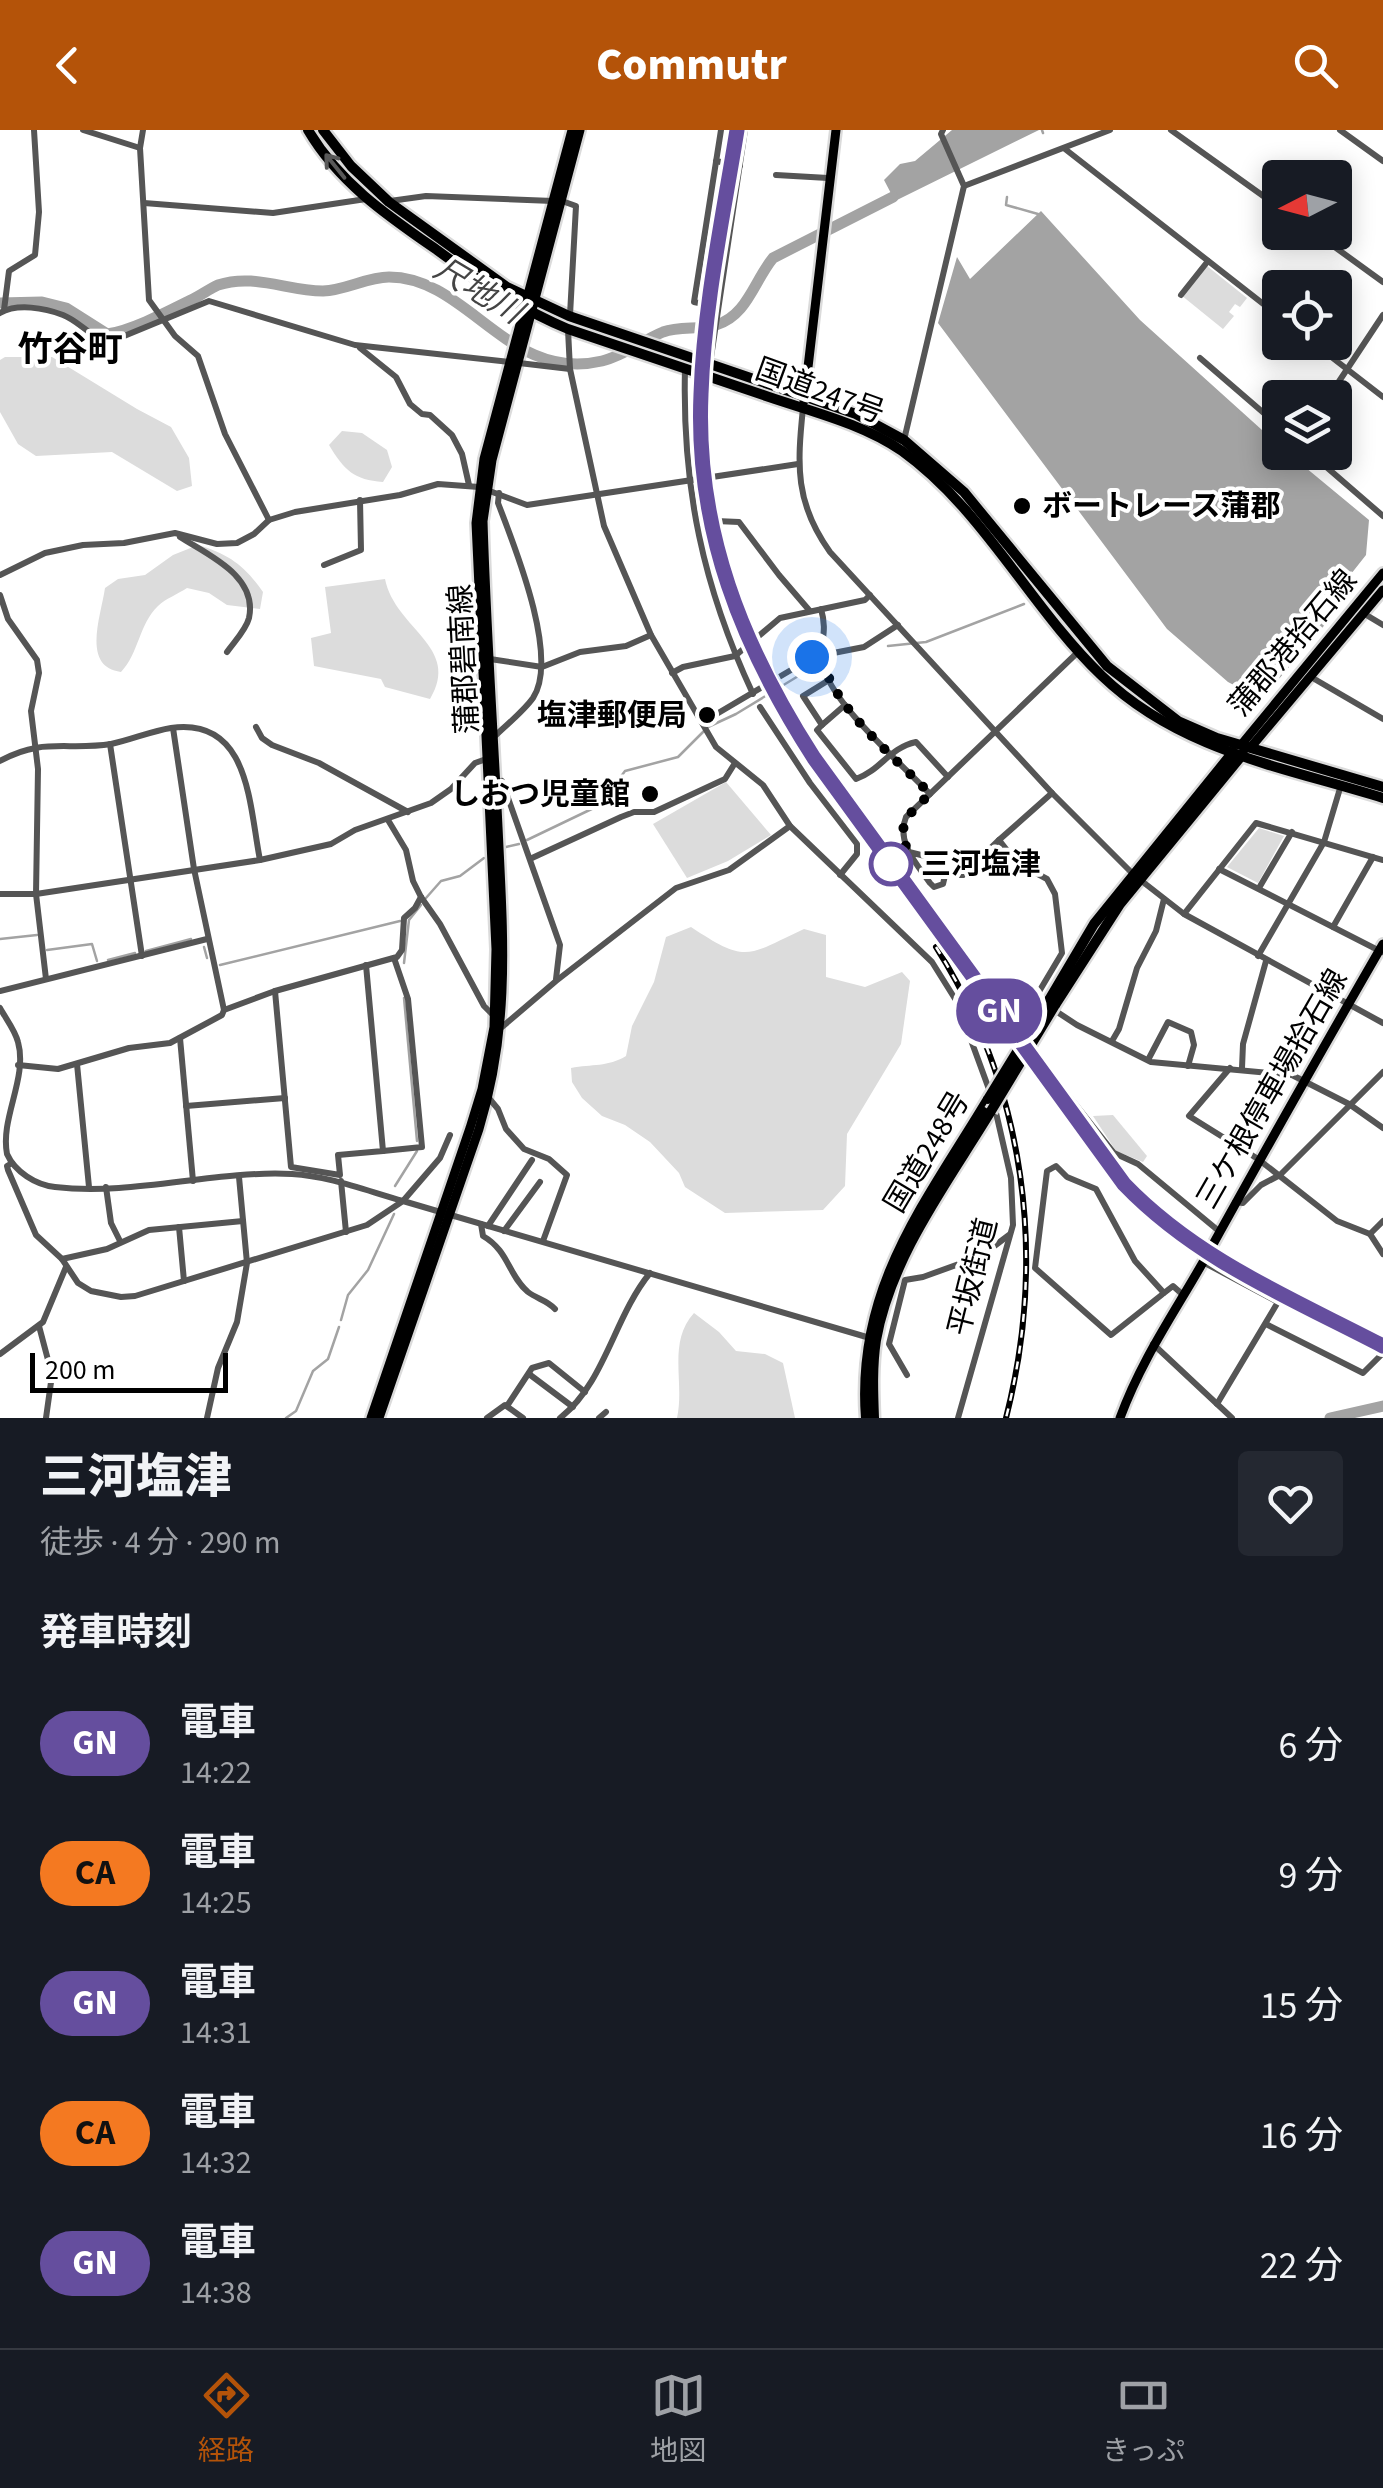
<!DOCTYPE html>
<html lang="ja">
<meta charset="utf-8">
<style>
body{margin:0;font-family:"Source Sans 3","Noto Sans JP",sans-serif;background:#242831;color:#f1f3f6;height:100vh;display:flex;flex-direction:column;font-size:38px;white-space:nowrap}
*{box-sizing:border-box;margin:0}
p{font-size:32px;color:#9ea1a6}
.icon{flex:none;width:55px;height:55px;fill:none;stroke:currentColor;stroke-width:2;stroke-linecap:round;stroke-linejoin:round}
.map{position:relative;height:1288px;overflow:hidden}
.sheet{display:flex;flex-direction:column;background:#171b24;flex:1}
.sheet>*{flex:none}
.badge{padding:0 20px;border-radius:32px;font-size:35px;line-height:65px}
.needle{width:65px;rotate:264deg}
.fabs{position:absolute;left:1262px;top:30px;display:grid;gap:20px}
.fabs a{display:grid;place-items:center;width:90px;height:90px;border-radius:10px;background:#171b24;box-shadow:0 5px 25px #0003;font-size:50px}
.scale{position:absolute;left:30px;bottom:25px;width:198px;box-sizing:border-box;padding-left:10px;border:5px solid #000;border-top:0;font-size:28px;line-height:35px;white-space:nowrap;color:#000;-webkit-text-stroke:8px #fff;paint-order:stroke}
.you{position:absolute;width:50px;height:50px;margin:-25px;border:8px solid #fff;border-radius:50%;background:#1a73e8;box-shadow:0 0 0 15px #1a73e833}
.map>.badge{position:absolute;translate:-50% -50%;box-shadow:0 0 0 5px #fff}
h2{padding:0 40px;font-size:38px;line-height:90px}
.round{display:grid;place-items:center;flex:none;width:105px;height:105px;border-radius:10px;background:#242831}
.head{display:flex;align-items:center;justify-content:space-between;height:170px;padding:0 40px}
h1{font-size:48px;font-weight:800;line-height:75px}
ul{padding:0;list-style:none}
li{display:flex;align-items:center;gap:30px;height:130px;padding:0 40px}
li div{flex:1}
li b{display:block;font-size:38px}
li em{font-style:normal}
li .badge{min-width:110px;font-weight:700;text-align:center}
header{display:flex;justify-content:space-between;align-items:center;height:130px;padding:0 40px;background:#b45309;color:#fff;font-size:45px;font-weight:800}
.tab-bar{display:flex;justify-content:space-around;align-items:center;height:140px;border-top:2px solid #363941;background:#171b24;font-size:28px;color:#9ea1a6}
.tab-bar a{display:grid;justify-items:center;gap:5px}
.tab-bar .on{color:#b45309}
.map>svg:first-child{display:block}
.green{fill:#dcdcdc}
.water{fill:#a3a3a3}
.lines{fill:none;stroke-linecap:round;stroke-linejoin:round}
.stream{stroke:#a3a3a3;stroke-width:2.5}
.river{stroke:#a3a3a3;stroke-width:11}
.major-casing{stroke:#dbdbdb;stroke-width:14}
.highway-casing{stroke:#dbdbdb;stroke-width:15}
.minor{stroke:#555;stroke-width:6}
.major{stroke:#000;stroke-width:9}
.highway{stroke:#000;stroke-width:10}
.rail-casing{stroke:#000;stroke-width:6}
.rail{stroke:#fff;stroke-width:2.5;stroke-dasharray:8;stroke-linecap:butt}
.highway-bridge-casing{stroke:#dbdbdb;stroke-width:15;stroke-linecap:butt}
.highway-bridge{stroke:#000;stroke-width:10}
.oneway{stroke:#595959}
.line-casing{stroke:#fff;stroke-width:22}
.line{stroke:#654e9e;stroke-width:15}
.walk{stroke:#000;stroke-width:10;stroke-dasharray:0 18}
.poi-dot{fill:#000;stroke:#fff;stroke-width:4}
.stop-dot{fill:#fff;stroke:#654e9e;stroke-width:5}
.labels{text-anchor:middle;dominant-baseline:central;stroke-width:8;stroke-linejoin:round;paint-order:stroke}
.street-label{font-size:30px;fill:#000;stroke:#fff}
.poi-label{font-size:30px;font-weight:bold;fill:#000;stroke:#fff;text-anchor:end}
.stop-label{font-size:30px;font-weight:bold;fill:#000;stroke:#fff;text-anchor:start}
.water-label{font-size:32px;font-style:italic;fill:#444;stroke:#fff}
.quarter-label{font-size:35px;font-weight:bold;fill:#000;stroke:#fff}
</style>
<header><svg class="icon" aria-label="back" viewBox="0 0 24 24"><path d="M15 5l-7 7 7 7"/></svg>Commutr<svg class="icon" aria-label="search" viewBox="0 0 24 24"><circle cx="10" cy="10" r="6"/><path d="M15 15l6 6"/></svg></header>
<div class="map">
<svg width="1383" height="1288" viewBox="0 0 1383 1288">
<rect width="100%" height="100%" fill="#fff"/>
<!-- green -->
<g class="green">
<polygon points="1207,136 1247,168 1240,177 1235,174 1229,182 1234,186 1223,199 1181,165"/>
<polygon points="5,227 52,227 137,279 171,297 189,328 192,356 177,361 112,322 36,326 18,314 0,282 0,230"/>
<path d="M342 301 362 303 387 320 392 337 383 352C354 350 344 340 329 315Z"/>
<path d="M198 415C229 424 245 436 263 462L260 479 227 475 209 463 187 458C178 464 165 469 158 476 139 494 139 523 121 542 81 537 101 486 105 458L118 449 145 445 173 425Z"/>
<path d="M385 449C395 499 462 517 430 569L385 557 381 549 314 536 311 508 331 503 325 457Z"/>
<polygon points="726,652 771,705 728,731 687,748 653,694"/>
<polygon points="1259,698 1284,706 1258,753 1227,737"/>
<path d="M691 797C747 834 746 826 804 799L826 805V847L865 857 902 842 910 851 901 914 847 1004 845 1056 823 1080 725 1083 685 1057 679 1043 650 1012 625 995 602 986 582 968 572 952 571 938C592 934 608 937 626 926L632 896 654 852 666 807Z"/>
<polygon points="1113,985 1147,1026 1143,1032 1116,1021 1093,986"/>
<path d="M694 1183 719 1202 736 1221 765 1224 783 1233 795 1288H677C685 1252 667 1213 694 1183Z"/>
</g>
<!-- water -->
<g class="water">
<polygon points="952,0 1039,0 895,71 884,50 900,34 915,31"/>
<polygon points="1041,81 1140,190 1262,300 1272,318 1278,314 1280,322 1288,323 1369,390 1366,425 1336,463 1312,473 1309,488 1328,491 1267,563 1251,564 1228,552 1167,499 938,193 957,127 970,149"/>
</g>
<g class="lines">
<!-- stream -->
<g class="stream">
<polyline points="1042,0 1043,3"/>
<polyline points="1007,67 1006,75 1038,84"/>
<polyline points="888,516 926,512 1024,474"/>
<polyline points="527,710 600,675 625,641 678,627 708,597 736,584 818,534"/>
<polyline points="506,717 519,714"/>
<polyline points="426,768 441,751 460,746 484,728"/>
<polyline points="0,809 37,805"/>
<polyline points="204,817 207,828"/>
<polyline points="47,820 92,814 97,831"/>
<polyline points="146,821 191,809"/>
<polyline points="108,830 135,823"/>
<polyline points="404,833 409,790 421,775"/>
<polyline points="220,835 400,791"/>
<polyline points="404,868 417,1011"/>
<polyline points="395,1056 417,1021"/>
<polyline points="341,1190 348,1165 368,1140 394,1084"/>
<polyline points="286,1288 296,1281 313,1241 328,1229 339,1197"/>
</g>
<!-- river -->
<g class="river">
<path d="M0 173 42 172 66 178 107 204C131 201 169 181 191 170 200 166 209 159 218 155 254 143 287 161 323 161 346 160 367 147 389 147 468 147 508 253 602 231 624 226 643 210 663 202 680 196 699 200 716 195 747 186 754 151 773 128L893 67"/>
<polyline points="1330,1288 1383,1276"/>
</g>
<defs>
<g id="major">
<polyline points="804,271 836,0"/>
<polyline points="1241,615 1383,443"/>
<polyline points="1251,617 1383,460"/>
<polyline points="371,1288 470,998 482,959 494,897 496,819 476,393 484,329 572,0"/>
<path d="M379 1288 479 999C511 894 503 805 498 697 493 595 486 493 483 391L492 330 580 0"/>
<path d="M1120 1288C1142 1228 1175 1182 1206 1127 1264 1022 1323 918 1383 814"/>
</g>
<g id="highway">
<path d="M308 0C339 53 388 86 437 120 479 151 520 179 568 199 635 222 702 245 769 267 813 282 863 294 902 321 984 380 1030 477 1102 546 1180 621 1284 637 1383 668"/>
<polyline points="323,0 351,36 389,72 507,157 569,186 856,284 904,310 964,362 1107,536 1178,591 1217,608 1383,657"/>
<polyline points="1049,870 1094,794 1233,622"/>
<polyline points="1055,875 1120,774 1243,624"/>
<path d="M866 1288C856 1158 925 1074 988 969"/>
<path d="M874 1288C873 1262 872 1236 876 1210 891 1126 948 1052 991 981"/>
</g>
</defs>
<!-- major casing -->
<use href="#major" class="major-casing"/>
<!-- highway casing -->
<use href="#highway" class="highway-casing"/>
<!-- minor -->
<g class="minor">
<polyline points="83,0 140,18"/>
<polyline points="143,0 140,18 149,170 175,206 198,226 225,304 269,390"/>
<polyline points="1171,0 1280,78"/>
<polyline points="1340,0 1383,31"/>
<polyline points="1065,19 1280,187"/>
<polyline points="716,31 740,36"/>
<polyline points="776,45 828,48"/>
<polyline points="964,56 1110,0"/>
<polyline points="390,71 426,66 553,71"/>
<polyline points="562,71 576,76 570,185"/>
<polyline points="144,73 273,83 366,69"/>
<polyline points="1314,102 1383,152"/>
<polyline points="1181,165 1208,131"/>
<polyline points="718,177 694,172 721,0"/>
<polyline points="4,180 9,141 35,125 39,82 34,0"/>
<path d="M0 183C17 173 45 178 63 185 81 192 92 210 112 211L209 171 355 215 510 232"/>
<polyline points="568,200 570,239 604,396 651,505 716,617 763,655 790,696 932,832 957,872 990,962"/>
<polyline points="1312,212 1383,267"/>
<polyline points="360,218 396,247 410,274 422,284 430,285 452,305 462,324 469,355"/>
<polyline points="1200,228 1280,297"/>
<polyline points="519,233 570,239"/>
<polyline points="710,234 745,0"/>
<path d="M685 239C682 358 703 457 753 564"/>
<polyline points="1328,268 1383,185"/>
<path d="M803 278C797 336 795 373 830 422L1052 663 1134 745 1184 784 1383 893"/>
<polyline points="904,310 964,56 941,4 943,0"/>
<polyline points="1309,322 1383,386"/>
<polyline points="710,347 716,391 739,392 779,445 809,480"/>
<path d="M180 407C208 425 258 446 249 488 246 500 234 512 227 522"/>
<polyline points="324,435 361,420 360,370"/>
<polyline points="0,445 45,423 83,415 124,413 175,403 217,414 237,413 254,404 269,390 295,382 400,365 438,354 479,357 527,375 798,334"/>
<polyline points="0,465 8,489 37,530 39,543 31,581 38,639 36,764 46,849"/>
<path d="M821 479C829 505 817 516 824 539 836 578 901 633 930 664"/>
<polyline points="1363,483 1383,495"/>
<polyline points="490,529 542,537 580,522 626,516 651,505"/>
<polyline points="672,543 683,537 735,526 780,488 865,470 870,465"/>
<polyline points="1311,547 1383,589"/>
<polyline points="829,550 803,566 822,595 845,575"/>
<polyline points="760,577 810,653 857,714 857,724 840,745"/>
<polyline points="703,592 813,527 864,517 898,495"/>
<path d="M822 595 817 600 856 649C881 640 889 618 916 612L948 647"/>
<polyline points="256,597 262,608 272,615 319,633 408,682"/>
<polyline points="173,598 194,739 224,880"/>
<path d="M494 607C506 595 523 582 533 568 560 527 514 415 498 373L499 363"/>
<polyline points="110,614 142,826"/>
<path d="M0 631C43 607 67 621 111 614 131 610 151 601 171 598 250 587 249 675 260 730"/>
<polyline points="496,657 502,651 560,815 556,849"/>
<polyline points="1052,663 999,710 1017,733 1047,749 1055,764 1062,823 1037,865 1039,870 1077,895 1151,932 1292,945 1349,974 1383,998"/>
<polyline points="388,690 406,720 413,751 421,767 440,794 484,876 493,885"/>
<path d="M909 722 925 726 946 741 943 754 934 757 930 753C916 733 896 712 906 687L1078 522"/>
<polyline points="532,728 621,687 634,682 654,682 725,649 735,633"/>
<polyline points="1219,739 1382,822"/>
<polyline points="946,741 952,745 963,745 999,710"/>
<polyline points="1259,758 1292,702"/>
<polyline points="0,764 36,764 260,730 331,714 355,700 431,673 451,659 475,633 489,628"/>
<polyline points="1184,784 1256,693 1383,730"/>
<polyline points="1333,797 1373,727"/>
<polyline points="1258,826 1324,712 1341,655"/>
<polyline points="0,861 207,809"/>
<polyline points="275,861 291,1037 340,1045 338,1025 383,1021 366,835"/>
<path d="M0 878C6 889 15 900 18 912 28 948 0 988 7 1024 15 1042 36 1055 55 1057 134 1066 213 1040 292 1044 329 1046 367 1061 403 1071L440 1028 450 1005"/>
<polyline points="502,897 556,851 676,758 729,740 790,696"/>
<polyline points="180,908 193,1051"/>
<polyline points="1112,911 1119,899 1137,838 1156,801 1164,769"/>
<polyline points="1148,930 1168,892 1191,902 1194,915 1188,936"/>
<polyline points="77,934 89,1057"/>
<polyline points="18,935 58,939 129,918 170,913 222,885 224,880 275,861 397,827 402,820 404,788 415,778 421,767"/>
<polyline points="1230,938 1189,986 1258,1029 1337,1091 1370,1104 1383,1091"/>
<polyline points="1242,938 1243,914 1266,831"/>
<polyline points="1050,942 1114,1023 1138,1034 1220,1102"/>
<polyline points="488,967 498,979 506,999 524,1019 549,1029 567,1045 543,1111"/>
<polyline points="186,976 285,968"/>
<polyline points="383,1021 422,1017 408,869 394,828"/>
<polyline points="12,1033 7,1036 8,1040 36,1105 62,1129 78,1153 91,1161 121,1167 135,1166 367,1095 403,1071 870,1208"/>
<polyline points="341,1051 346,1102"/>
<polyline points="106,1057 111,1093 120,1111"/>
<polyline points="1235,1072 1243,1073 1261,1055 1280,1045 1383,942"/>
<path d="M481 1094 483 1106C509 1121 508 1145 528 1162 537 1169 547 1170 555 1179"/>
<polyline points="488,1096 532,1030"/>
<polyline points="179,1097 184,1151"/>
<polyline points="504,1101 540,1052"/>
<polyline points="1370,1104 1383,1124"/>
<polyline points="62,1129 107,1119 149,1100 243,1091"/>
<polyline points="1203,1132 1278,1172 1217,1274"/>
<polyline points="1164,1163 1135,1131 1096,1059 1067,1047 1056,1036 1047,1041 1035,1138 1111,1205 1164,1163 1173,1156 1182,1164"/>
<polyline points="1266,1194 1363,1243 1383,1223"/>
<polyline points="39,1196 52,1245 46,1288"/>
<polyline points="1153,1214 1232,1288"/>
<polyline points="0,1224 43,1192 66,1137"/>
<polyline points="529,1244 573,1277"/>
<polyline points="907,1245 889,1214 905,1150 923,1147 981,1126 1009,1105"/>
<polyline points="507,1276 532,1238 549,1233 585,1262"/>
<polyline points="207,1288 218,1238 237,1192 247,1133 239,1047"/>
<polyline points="487,1288 505,1275 523,1288"/>
<path d="M560 1288C605 1253 614 1187 650 1143"/>
<polyline points="599,1288 606,1282"/>
<polyline points="958,1288 1013,1095 1011,1048 994,974"/>
</g>
<!-- major -->
<use href="#major" class="major"/>
<!-- highway -->
<use href="#highway" class="highway"/>
<defs>
<g id="rail">
<path d="M737 0C726 72 710 145 704 218 690 378 729 495 814 628L1124 1054 1167 1096 1199 1119 1383 1216"/>
<path d="M936 817C1026 959 1047 1127 1006 1288"/>
</g>
</defs>
<!-- rail casing -->
<use href="#rail" class="rail-casing"/>
<!-- rail -->
<use href="#rail" class="rail"/>
<defs>
<g id="highway-bridge">
<polyline points="988,969 1049,870"/>
<polyline points="991,981 1055,875"/>
</g>
</defs>
<!-- highway-bridge casing -->
<use href="#highway-bridge" class="highway-bridge-casing"/>
<!-- highway-bridge -->
<use href="#highway-bridge" class="highway-bridge"/>
</g>
<!-- one-way arrows -->
<defs><path id="oneway-shaft" d="M-6 0H5M1.5-3L5.5 0L1.5 3" fill="none" stroke-width="1.6" stroke-linecap="round" stroke-linejoin="round" transform="scale(2.5)"/></defs>
<use class="oneway" href="#oneway-shaft" transform="translate(335 36) rotate(-129)"/>
<g class="lines">
<defs>
<path id="line" d="M737 0C723 87 704 175 701 264 695 400 742 516 814 628L1124 1054C1197 1130 1291 1168 1383 1216"/>
</defs>
<!-- line casing -->
<use href="#line" class="line-casing"/>
<!-- line -->
<use href="#line" class="line"/>
<!-- walk -->
<path class="walk" d="M812 527 822 524C827 573 897 629 930 664 912 681 893 695 909 722L891 734"/>
</g>
<!-- markers -->
<g class="poi-dot">
<circle cx="1022" cy="376" r="10"/>
<circle cx="707" cy="585" r="10"/>
<circle cx="650" cy="664" r="10"/>
</g>
<circle class="stop-dot" cx="891" cy="734" r="20"/>
<g class="labels">
<!-- street labels -->
<g class="street-label">
<text transform="translate(820 261) rotate(20)">国道247号</text>
<text transform="translate(1293 513) rotate(-50)">蒲郡港拾石線</text>
<text transform="translate(464 529) rotate(-93)">蒲郡碧南線</text>
<text transform="translate(1272 959) rotate(-60)">三ケ根停車場拾石線</text>
<text transform="translate(927 1022) rotate(-59)">国道248号</text>
<text transform="translate(973 1147) rotate(-76)">平坂街道</text>
</g>
<!-- poi labels -->
<g class="poi-label">
<text x="1042" y="376" text-anchor="start">ボートレース蒲郡</text>
<text x="687" y="585">塩津郵便局</text>
<text x="630" y="664">しおつ児童館</text>
</g>
<!-- stop labels -->
<g class="stop-label">
<text x="921" y="734">三河塩津</text>
</g>
<!-- water labels -->
<g class="water-label">
<text transform="translate(478 161) rotate(31)">尺地川</text>
</g>
<!-- quarter labels -->
<g class="quarter-label">
<text x="70" y="220">竹谷町</text>
</g>
</g>
</svg>
<div class="fabs">
<a><svg class="needle" viewBox="-14 -14 28 28"><path d="M0-13l5 13h-10z" fill="#e53935"/><path d="M0 13l5-13h-10z" fill="#9ea1a6"/></svg></a>
<a><svg class="icon" aria-label="locate" viewBox="0 0 24 24"><circle cx="12" cy="12" r="6"/><path d="M12 2v4M12 18v4M2 12h4M18 12h4"/></svg></a>
<a><svg class="icon" aria-label="layers" viewBox="0 0 24 24"><path d="M12 4l9 5-9 5-9-5zM3 14l9 5 9-5"/></svg></a>
</div>
<div class="scale">200 m</div>
<div class="you" style="left:812px;top:527px"></div>
<b class="badge" style="left:999px;top:881px;background:#654e9e;color:#fff">GN</b>
</div>
<section class="sheet">
<div class="head"><div><h1>三河塩津</h1><p>徒歩 · 4 分 · 290 m</p></div><a class="round"><svg class="icon" aria-label="heart" viewBox="0 0 24 24"><path d="M12 20l-8-8c-3-5 5-10 8-4 3-6 11-1 8 4z"/></svg></a></div>
<h2>発車時刻</h2>
<ul>
<li><span class="badge" style="background:#654e9e;color:#fff">GN</span><div><b>電車</b><p>14:22</p></div><em>6 分</em></li>
<li><span class="badge" style="background:#f47921;color:#111">CA</span><div><b>電車</b><p>14:25</p></div><em>9 分</em></li>
<li><span class="badge" style="background:#654e9e;color:#fff">GN</span><div><b>電車</b><p>14:31</p></div><em>15 分</em></li>
<li><span class="badge" style="background:#f47921;color:#111">CA</span><div><b>電車</b><p>14:32</p></div><em>16 分</em></li>
<li><span class="badge" style="background:#654e9e;color:#fff">GN</span><div><b>電車</b><p>14:38</p></div><em>22 分</em></li>
</ul>
</section>
<nav class="tab-bar">
<a class="on"><svg class="icon" aria-label="directions" viewBox="0 0 24 24"><path d="M12 3l9 9-9 9-9-9zM9 14v-3h6M13 9l2 2-2 2"/></svg>経路</a>
<a><svg class="icon" aria-label="map" viewBox="0 0 24 24"><path d="M3 6l6-2 6 2 6-2v14l-6 2-6-2-6 2zM9 4v14M15 6v14"/></svg>地図</a>
<a><svg class="icon" aria-label="tickets" viewBox="0 0 24 24"><path d="M3 7h18v10H3zM15 7v10"/></svg>きっぷ</a>
</nav>
